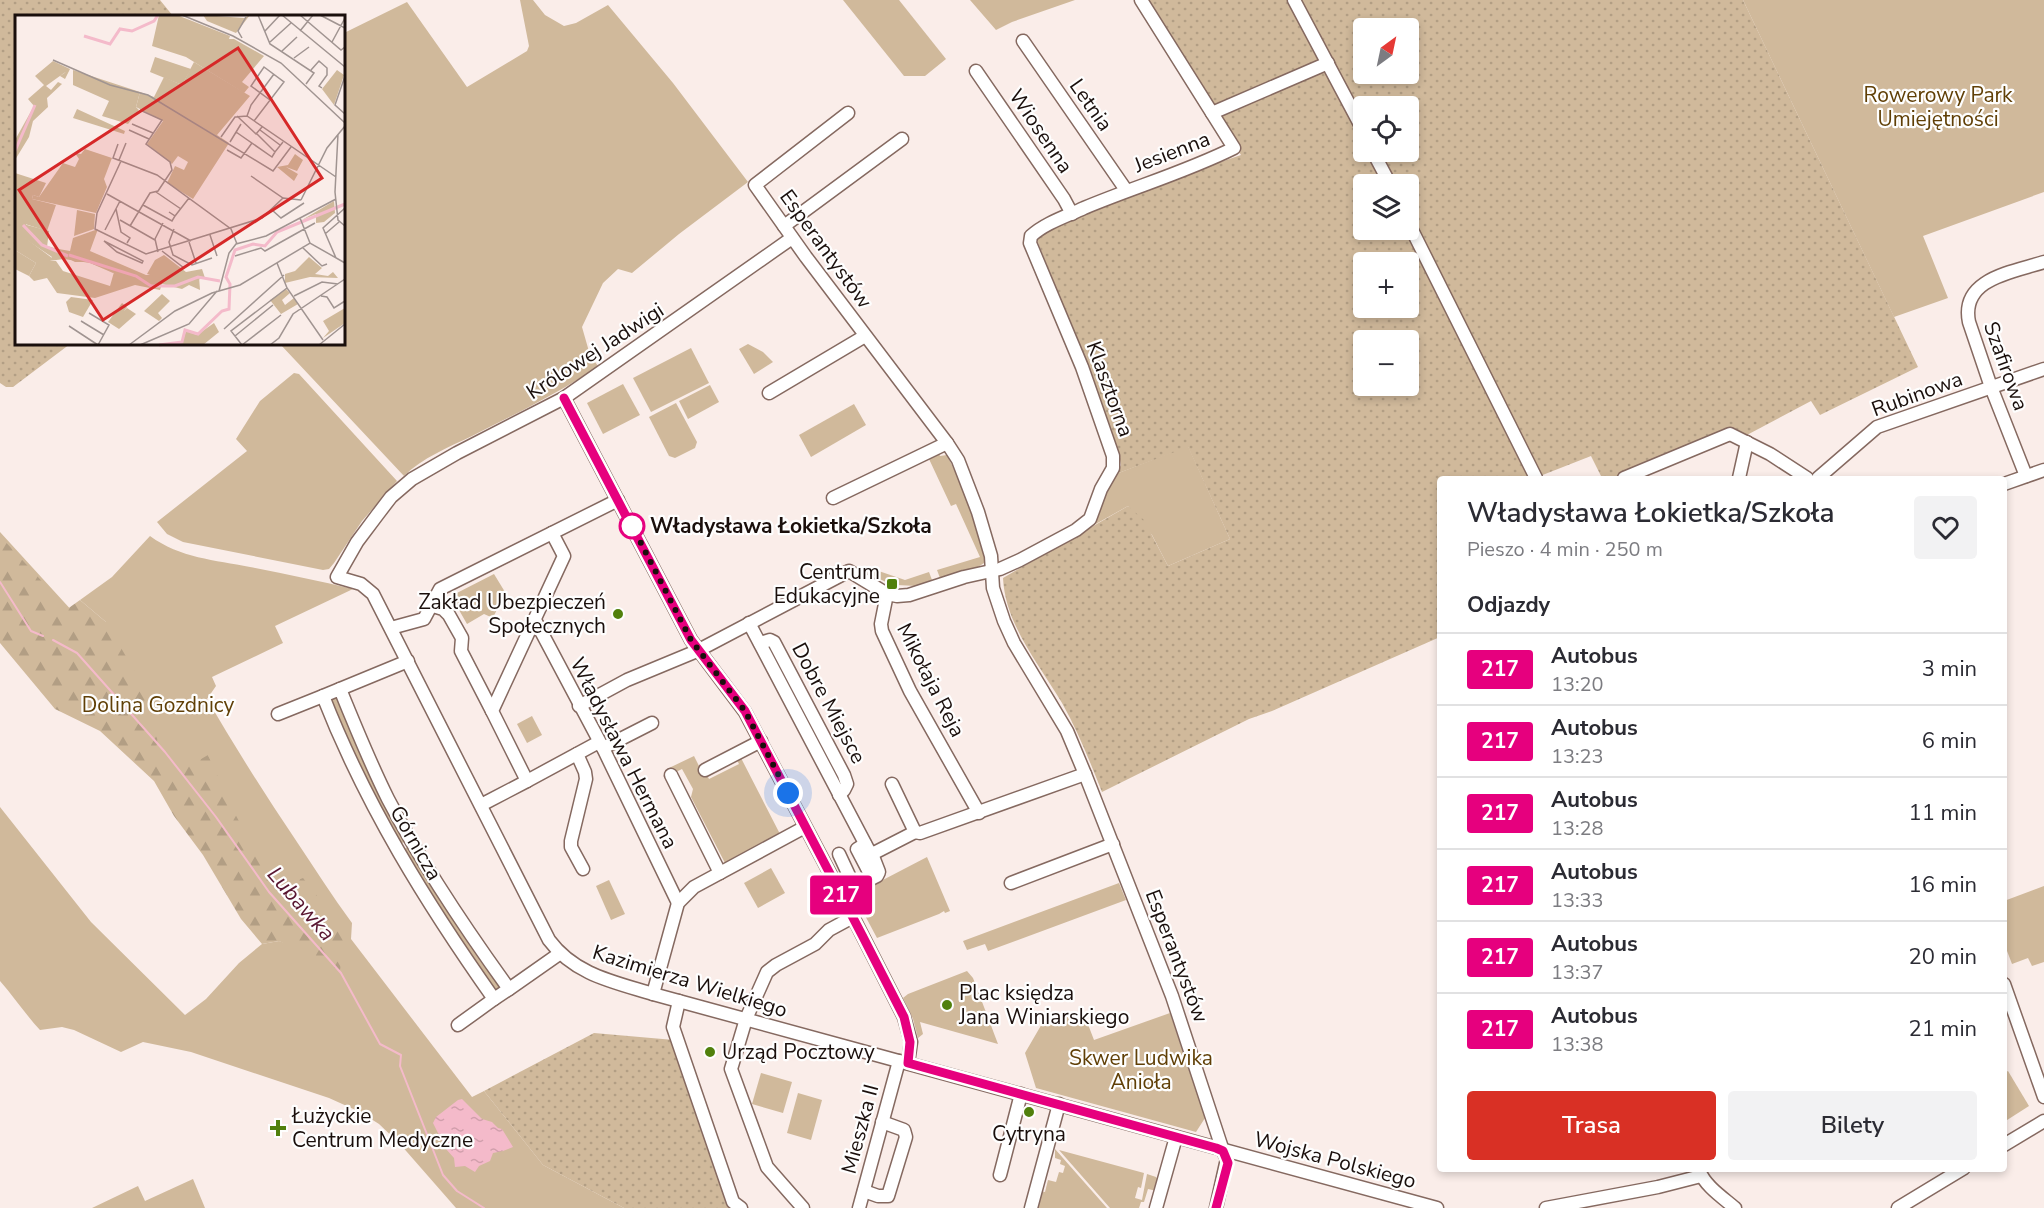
<!DOCTYPE html>
<html lang="pl">
<meta charset="utf-8">
<style>
body{margin:0;font-family:"Nunito Sans",sans-serif;background:#f2f2f3;color:#2b2b33;height:100vh;display:flex;flex-direction:column;font-size:22px;white-space:nowrap}
*{box-sizing:border-box;margin:0}
p{font-size:20px;color:#7c7c81}
.icon{flex:none;width:33px;height:33px;fill:none;stroke:currentColor;stroke-width:2;stroke-linecap:round;stroke-linejoin:round}
.map{position:relative;flex:1;overflow:hidden}
.sheet{position:absolute;left:1437px;top:476px;width:570px;height:696px;display:flex;flex-direction:column;background:#fff;border-radius:6px;box-shadow:0 3px 9px #0003}
.sheet>*{flex:none}
.badge{padding:0 12px;border-radius:4px;font-size:21px;line-height:39px}
.needle{width:39px;rotate:33deg}
.fabs{position:absolute;left:1353px;top:18px;display:grid;gap:12px}
.fabs a{display:grid;place-items:center;width:66px;height:66px;border-radius:6px;background:#fff;box-shadow:0 3px 9px #0003;font-size:30px}
.you{position:absolute;width:30px;height:30px;margin:-15px;border:4px solid #fff;border-radius:50%;background:#1a73e8;box-shadow:0 0 0 9px #1a73e833}
.map>.badge{position:absolute;translate:-50% -50%;box-shadow:0 0 0 3px #fff}
h2{padding:0 30px;font-size:22px;line-height:54px}
.round{display:grid;place-items:center;flex:none;width:63px;height:63px;border-radius:6px;background:#f2f2f3}
.headline{display:flex;align-items:center;justify-content:space-between;height:102px;padding:0 30px}
h1{font-size:28px;font-weight:600;line-height:45px}
.cta{display:flex;gap:12px;margin-top:auto;padding:12px 30px}
.cta a{flex:1;height:69px;border-radius:6px;background:#d93025;color:#fff;font-size:24px;font-weight:600;line-height:69px;text-align:center}
.cta a+a{background:#f2f2f3;color:#2b2b33}
ul{padding:0;list-style:none}
li{display:flex;align-items:center;gap:18px;height:72px;padding:0 30px;border-top:2px solid #e1e1e2}
li div{flex:1}
li b{display:block;font-size:22px}
li em{font-style:normal}
li .badge{min-width:66px;font-weight:700;text-align:center}
.map>svg:first-child{display:block}
.green{fill:#d0b99b}
.forest{fill:url(#forest-firs)}
.garden{fill:url(#garden-dots);fill-rule:evenodd}
.water{fill:url(#water-ripples)}
.lines{fill:none;stroke-linecap:round;stroke-linejoin:round}
.stream{stroke:#f4baca;stroke-width:2}
.minor-casing{stroke:#856960;stroke-width:15}
.minor{stroke:#fff;stroke-width:12}
.line-casing{stroke:#fff;stroke-width:14}
.line{stroke:#e6007e;stroke-width:9}
.walk{stroke:#1a0f0c;stroke-width:6;stroke-dasharray:0 10.8}
.stop-dot{fill:#fff;stroke:#e6007e;stroke-width:3}
.poi-dot{fill:#51800c;stroke:#fefefe;stroke-width:2}
.labels{text-anchor:middle;dominant-baseline:central;stroke-width:4.5;stroke-linejoin:round;paint-order:stroke}
.park-label{font-size:21px;fill:#603f06;stroke:#fefefe}
.street-label{font-size:21px;fill:#1a0f0c;stroke:#fefefe}
.stop-label{font-size:21px;font-weight:bold;fill:#1a0f0c;stroke:#fefefe;text-anchor:start}
.poi-label{font-size:21px;fill:#1a0f0c;stroke:#fefefe;text-anchor:start}
.water-label{font-size:22px;font-style:italic;fill:#581530;stroke:#fefefe}
.inset-river{fill:none;stroke:#f4baca;stroke-width:3}
.inset-road{fill:none;stroke:#a09491;stroke-width:1.5}
.view{fill:#d62828;fill-opacity:0.15;stroke:#d62828;stroke-width:3}
.inset-edge{fill:none;stroke:#1a0f0c;stroke-width:3}
</style>
<div class="map">
<svg width="2044" height="1208" viewBox="0 0 2044 1208">
<defs>
<pattern id="forest-firs" width="22" height="20" patternUnits="userSpaceOnUse" patternTransform="scale(1.5)"><rect width="22" height="20" fill="#d0b99b"/><path d="M5 1l3.5 6h-7zM16 11l3.5 6h-7z" fill="#b29e84"/></pattern>
<pattern id="garden-dots" width="8" height="8" patternUnits="userSpaceOnUse" patternTransform="scale(1.5)"><rect width="8" height="8" fill="#d0b99b"/><path d="M2 2h.1M6 6h.1" fill="none" stroke="#b29e84" stroke-width="1.8" stroke-linecap="round"/></pattern>
<pattern id="water-ripples" width="26" height="14" patternUnits="userSpaceOnUse" patternTransform="scale(1.5)"><rect width="26" height="14" fill="#f4baca"/><path d="M2 4q2-2 4 0t4 0M15 11q2-2 4 0t4 0" fill="none" stroke="#d19fac"/></pattern>
</defs>
<rect width="100%" height="100%" fill="#faede9"/>
<!-- green -->
<g class="green">
<path d="M520 0H533L545 15 564 26 576 23 608 5 673 83 748 182 679 234 632 273 618 269 603 283 582 327 590 355 598 366C558 394 515 414 472 436 449 447 422 458 404 476L280 344H344V33L407 2 467 87 527 51 529 46Z"/>
<polygon points="843,0 899,0 946,59 925,76 904,76"/>
<polygon points="970,0 1075,0 1012,22 996,30"/>
<polygon points="1743,0 2044,0 2044,192 1923,236 1948,298 1894,317"/>
<polygon points="748,344 763,352 773,362 754,374 739,349"/>
<polygon points="691,348 709,383 651,412 633,378"/>
<polygon points="294,373 299,374 397,481 362,521 334,563 329,569 323,570 183,542 167,534 157,522 247,451 236,439 260,401"/>
<polygon points="623,384 640,415 603,434 587,403"/>
<polygon points="710,385 719,402 688,419 679,401"/>
<polygon points="676,403 697,442 695,448 675,458 669,456 649,417"/>
<polygon points="854,404 866,425 811,457 799,435"/>
<polygon points="1188,446 1230,539 1168,566 1152,535 1128,506 1094,525 1104,490 1116,474"/>
<polygon points="939,453 940,456 947,455 966,494 985,557 984,563 978,567 940,578 937,570 980,557 956,504 951,506 929,459"/>
<path d="M0 532 74 613 106 622 80 600 112 577 150 536C180 558 215 560 250 567 285 574 319 581 353 589L275 626 283 643 212 677 216 686 207 699C235 747 264 793 295 839 314 867 332 896 352 923L351 939 472 1097 484 1091 543 1165 624 1208H456L400 1144 379 1124 360 1112 329 1098 191 1052 143 1042 121 1052 74 1030 62 1027 40 1030C26 1015 14 997 0 981V807L91 922 185 1015 206 999 239 963 262 944 279 941 285 943 147 759 0 632Z"/>
<polygon points="867,567 905,580 929,572 932,580 916,586 897,585 897,583 889,581 888,583 863,571"/>
<polygon points="494,574 505,592 493,618 484,614 467,624 451,596"/>
<polygon points="336,695 405,842 398,844 329,702 331,697"/>
<polygon points="532,716 542,735 527,743 517,724"/>
<polygon points="694,756 703,774 706,773 709,779 739,764 736,758 740,756 780,834 725,863 691,797 693,789 682,769 672,774 669,768"/>
<polygon points="408,847 502,987 494,992 402,850"/>
<polygon points="927,857 950,911 945,913 944,911 939,914 877,938 854,895"/>
<polygon points="771,868 785,893 758,908 744,883"/>
<polygon points="609,880 625,914 611,920 596,886"/>
<polygon points="1119,883 1126,900 988,951 985,944 967,950 963,941"/>
<polygon points="2044,886 2044,962 2032,966 2028,958 2012,964 2004,943 2004,901"/>
<polygon points="967,971 973,978 998,1044 920,1022 923,1034 918,1038 913,1019 903,998 908,994"/>
<polygon points="1170,1013 1205,1118 1196,1132 1036,1088 1025,1053 1043,1022 1084,1014 1094,1040"/>
<polygon points="2008,1071 2029,1106 2004,1122 2004,1073"/>
<polygon points="761,1073 792,1082 783,1113 752,1104"/>
<polygon points="798,1093 822,1100 811,1140 787,1133"/>
<polygon points="1055,1149 1107,1208 1035,1208 1040,1191 1045,1192 1048,1180 1056,1182 1059,1172 1063,1173 1065,1166 1060,1164 1061,1160 1055,1158"/>
<polygon points="1059,1150 1144,1173 1141,1188 1138,1187 1135,1198 1142,1200 1147,1174 1156,1177 1158,1180 1157,1191 1148,1189 1144,1202 1141,1202 1139,1208 1110,1208"/>
<polygon points="193,1179 205,1208 92,1208 138,1186 145,1201"/>
</g>
<!-- forest -->
<polygon class="forest" points="0,536 50,590 56,617 80,600 106,622 135,672 158,734 156,751 177,773 208,755 233,810 275,889 303,878 346,933 340,970 279,941 262,944 241,919 203,855 174,816 154,781 100,731 55,709 0,643"/>
<!-- garden -->
<g class="garden">
<polygon points="0,0 160,0 173,16 16,16 16,344 70,344 13,387 6,387 0,383"/>
<path d="M1146 0H1743L1918 367 1820 415 1811 401 1745 436 1709 439 1614 478H1602L1591 456 1535 478H1440V637L1272 711 1249 719 1102 792C1090 762 1078 731 1062 703 1039 664 1005 624 1003 578L1128 506 1144 520 1168 566 1230 539 1188 447 1116 474 1121 465 1117 448 1037 240 1047 229 1133 192 1241 155ZM1364 28H1408V74H1364ZM1364 106H1408V152H1364ZM1364 184H1408V230H1364ZM1364 262H1408V308H1364ZM1364 340H1408V386H1364Z"/>
<polygon points="594,1033 674,1040 734,1208 624,1208 543,1165 484,1091"/>
</g>
<!-- water -->
<polygon class="water" points="462,1099 482,1119 492,1122 498,1128 502,1129 513,1147 503,1151 493,1153 490,1161 479,1166 475,1172 465,1166 455,1167 454,1158 446,1149 433,1123 436,1117 458,1100"/>
<g class="lines">
<!-- stream -->
<g class="stream">
<polyline points="0,582 31,631 43,636"/>
<polyline points="53,640 77,653 165,752 216,817 269,892 341,973 380,1044 401,1055 400,1066 443,1175 457,1191 484,1208"/>
</g>
<defs>
<g id="minor">
<polyline points="1294,0 1364,132"/>
<polyline points="1023,41 1126,190"/>
<polyline points="976,71 1064,199 1072,214"/>
<polyline points="848,113 755,185 806,257 947,443 958,460 978,512 991,556 993,588 1004,621 1014,643 1067,731 1085,774 1172,996 1223,1151 1227,1159 1216,1208"/>
<polyline points="1212,113 1328,63"/>
<polyline points="1373,152 1390,184"/>
<polyline points="1408,222 1536,478"/>
<polyline points="784,226 902,139"/>
<path d="M792 238 564 398 457 453 412 479 391 497 378 514 357 542 337 577 361 584 373 594 549 940C575 975 614 982 653 994L1437 1208"/>
<polyline points="769,393 865,336"/>
<polyline points="564,398 691,640 745,712 853,917 904,1017 911,1042 908,1063"/>
<path d="M2026 476 1991 387 1969 322C1960 278 2014 272 2044 262"/>
<polyline points="1624,478 1730,434 1770,454 1807,478"/>
<polyline points="1739,478 1747,442"/>
<polyline points="1818,478 1877,427 2044,369"/>
<polyline points="2004,484 2044,470"/>
<polyline points="833,498 947,443"/>
<polyline points="887,594 881,624 882,631 910,691 979,813"/>
<polyline points="433,606 443,609 449,615 462,638 461,651 492,711"/>
<polyline points="535,620 603,748 678,903"/>
<polyline points="749,623 868,849 872,854 915,832 892,784"/>
<polyline points="391,628 424,619 440,589 618,500"/>
<polyline points="760,643 770,640 774,642 844,775 847,784 844,790 839,795"/>
<path d="M340 689C355 726 370 763 388 799 423 866 465 928 509 989L494 999C427 904 366 806 323 696Z"/>
<polyline points="340,689 408,661"/>
<path d="M579 706 627 680 697 651 849 571 887 594 897 596 909 595 964 577 1000 569 1020 560 1076 530 1090 519 1101 489 1113 468V456L1082 367 1030 243 1031 236C1045 223 1067 216 1084 208 1134 187 1186 172 1234 148L1141 0"/>
<polyline points="278,714 323,696"/>
<polyline points="603,748 652,723"/>
<polyline points="577,754 585,772 586,779 571,841 571,847 583,869"/>
<polyline points="705,770 761,741"/>
<polyline points="671,775 720,873"/>
<polyline points="527,781 599,742"/>
<polyline points="481,805 527,781 492,711 564,556 552,533"/>
<polyline points="915,832 920,833 1085,774"/>
<polyline points="865,844 857,849 869,872"/>
<polyline points="839,854 853,884 857,886 877,876 879,872 872,854"/>
<polyline points="1011,883 1113,844"/>
<polyline points="2004,984 2044,1097"/>
<polyline points="509,989 559,954"/>
<polyline points="653,994 678,903 694,887 805,827"/>
<polyline points="679,1001 673,1027 733,1202 741,1208"/>
<polyline points="458,1025 494,999"/>
<polyline points="2004,1145 2044,1121"/>
<path d="M1699 1170C1705 1186 1722 1197 1735 1208"/>
<polyline points="1000,1175 1021,1094"/>
<polyline points="864,1191 878,1196 888,1196 906,1137 904,1130 882,1122"/>
<polyline points="803,1208 767,1167 731,1069 746,1019 767,972 776,965 815,944 829,930 853,917"/>
<polyline points="859,1208 899,1061"/>
<polyline points="1031,1208 1059,1104"/>
<polyline points="1156,1208 1176,1137"/>
<polyline points="1546,1208 1658,1187 1701,1176"/>
<polyline points="1898,1208 1964,1168"/>
</g>
</defs>
<!-- minor casing -->
<use href="#minor" class="minor-casing"/>
<!-- minor -->
<use href="#minor" class="minor"/>
</g>
<g class="lines">
<defs>
<polyline id="line" points="564,398 691,640 745,711 862,935 904,1017 910,1042 908,1063 1216,1148 1223,1151 1228,1163 1216,1208"/>
</defs>
<!-- line casing -->
<use href="#line" class="line-casing"/>
<!-- line -->
<use href="#line" class="line"/>
<!-- walk -->
<polyline class="walk" points="632,526 629,520 691,640 745,711 788,793"/>
</g>
<!-- markers -->
<circle class="stop-dot" cx="632" cy="526" r="12"/>
<g class="poi-dot">
<rect x="886" y="578" width="12" height="12" rx="3"/>
<circle cx="618" cy="614" r="6"/>
<circle cx="947" cy="1005" r="6"/>
<circle cx="710" cy="1052" r="6"/>
<circle cx="1029" cy="1112" r="6"/>
<path d="M275 1119h6v6h6v6h-6v6h-6v-6h-6v-6h6z"/>
</g>
<g class="labels">
<!-- park labels -->
<g class="park-label">
<text x="1938" y="95">Rowerowy Park<tspan x="1938" dy="24">Umiejętności</tspan></text>
<text x="158" y="705">Dolina Gozdnicy</text>
<text x="1141" y="1058">Skwer Ludwika<tspan x="1141" dy="24">Anioła</tspan></text>
</g>
<!-- street labels -->
<g class="street-label">
<text transform="translate(1091 105) rotate(55)">Letnia</text>
<text transform="translate(1041 131) rotate(56)">Wiosenna</text>
<text transform="translate(1172 152) rotate(-21)">Jesienna</text>
<text transform="translate(826 249) rotate(54)">Esperantystów</text>
<text transform="translate(595 351) rotate(-33)">Królowej Jadwigi</text>
<text transform="translate(2006 366) rotate(70)">Szafirowa</text>
<text transform="translate(1110 389) rotate(70)">Klasztorna</text>
<text transform="translate(1917 394) rotate(-20)">Rubinowa</text>
<text transform="translate(931 680) rotate(63)">Mikołaja Reja</text>
<text transform="translate(829 703) rotate(62)">Dobre Miejsce</text>
<text transform="translate(624 753) rotate(63)">Władysława Hermana</text>
<text transform="translate(416 843) rotate(60)">Górnicza</text>
<text transform="translate(1177 956) rotate(69)">Esperantystów</text>
<text transform="translate(690 981) rotate(17)">Kazimierza Wielkiego</text>
<text transform="translate(860 1129) rotate(-75)">Mieszka II</text>
<text transform="translate(1335 1160) rotate(15)">Wojska Polskiego</text>
</g>
<!-- stop labels -->
<g class="stop-label">
<text x="650" y="526">Władysława Łokietka/Szkoła</text>
</g>
<!-- poi labels -->
<g class="poi-label">
<text x="880" y="572" text-anchor="end">Centrum<tspan x="880" dy="24">Edukacyjne</tspan></text>
<text x="606" y="602" text-anchor="end">Zakład Ubezpieczeń<tspan x="606" dy="24">Społecznych</tspan></text>
<text x="959" y="993">Plac księdza<tspan x="959" dy="24">Jana Winiarskiego</tspan></text>
<text x="722" y="1052">Urząd Pocztowy</text>
<text x="292" y="1116">Łużyckie<tspan x="292" dy="24">Centrum Medyczne</tspan></text>
<text x="1029" y="1134" text-anchor="middle">Cytryna</text>
</g>
<!-- water labels -->
<g class="water-label">
<text transform="translate(301 904) rotate(49)">Lubawka</text>
</g>
</g>
<!-- overview -->
<g transform="translate(15 15)">
<rect width="330" height="330" fill="#faede9"/>
<path d="M144 0H162L215 21 214 24H219L249 41 227 67 234 72 229 78 171 42 137 31ZM188 0 229 3 235 0 221 18 192 6ZM140 42 176 54 167 70 135 57ZM38 46 55 54 50 64 45 61 51 57 49 58 31 71 36 75 43 67 47 69 32 83 33 92 18 106 14 122 0 145V125L19 91 13 84 29 70 20 61ZM58 55 125 77 121 92 124 95 113 109 87 101 94 86 58 70ZM62 94 110 116 109 119 58 103ZM70 134 97 143 89 164 92 172 81 198 17 184 18 180 24 182 48 148 60 152 64 144 60 138 66 139ZM280 139 288 145 282 156 271 152 283 159 279 166 262 152 273 150ZM0 186 11 210 34 216 32 232 55 236 58 223 83 214 75 236 131 260H172V267L184 262 185 275 174 270 167 274 147 269 145 275 120 270 80 283 42 278 32 263 19 266 14 261 21 248 0 235V217L5 218 0 207ZM5 219 60 247H73L99 257 95 271 48 256 41 246H35L37 243ZM319 186 320 198 309 207 301 208V199L287 205ZM62 195 80 199 79 214 59 221ZM294 242 307 253 300 259 313 261 318 257 323 263 295 262 270 268V259L280 256ZM147 279 155 286 143 298 147 303 144 306 129 296ZM107 288 112 292 109 296 112 293 121 299 104 314 93 307ZM330 293V308L308 323 314 316 308 306ZM199 308 204 317 188 330H145L167 328 171 316 182 320Z" fill="#d0b99b" fill-rule="evenodd"/>
<path d="M0 189 11 210 33 216 29 230 53 237 59 235 73 245 79 242 95 251 98 248 106 251 108 256 98 258 75 248 49 244 34 246 37 242 0 217ZM56 282 78 285 68 302 54 297 51 287Z" fill="#d0b99b"/>
<path d="M179 47 235 81 202 120 214 128 178 184 152 168 160 151 169 155 173 147 163 141 157 149 132 129 148 106 121 92 125 77 139 82 149 62 167 70ZM322 55 329 60 319 90 307 74ZM0 158 31 168 24 182 18 180 17 184 41 190 32 216 10 209 0 189ZM0 235 21 248 14 261 0 254ZM149 240 171 257 187 254 190 263 172 267 171 260 144 263 132 259 140 245ZM271 274 275 278 267 285 270 290 279 283 283 289 266 299 255 285Z" fill="#d0b99b"/>
<path class="inset-river" d="M69 21 95 29 105 14 117 16 139 6 143 0M0 136 20 90M8 210 27 230 53 241M54 240 121 261 136 271H160L183 262 205 266M144 330 167 327 170 315 183 319 207 296 214 294 215 269 211 262 220 235 238 229 250 231 262 217 330 189"/>
<path class="inset-road" d="M167 0 218 21 266 48 330 108M243 0 255 29 299 58 291 69M267 0 330 52M285 0 326 35 330 32M305 0 330 13M250 16 265 0M285 16 298 0M227 23 223 16 231 2M255 27 276 8M317 27 330 3M267 36 282 22M279 43 294 32M38 45 95 70 133 80 258 156 276 132M296 55 304 46 312 53V60L304 71 307 73M330 61 320 90 330 99M222 101 241 119 247 112M232 101 236 90 259 59M239 106 269 67 249 52 236 71 255 85M117 109 138 118M114 115 134 124M245 115 265 130M221 117 257 142 260 137M242 119 260 137 268 127M323 119 320 177 323 205 330 211M206 122 220 102 232 101 321 162M215 127 226 109M103 129 98 143 142 160 216 214 222 229M212 135 226 143 237 128M104 145 111 128M106 146 82 198 80 214 131 239 247 203 268 183M236 161 268 183 286 185M141 177 166 194M92 179 176 226M286 185 312 133 330 111M128 190 157 206 160 201 154 197M101 194 106 217 115 223 112 228M257 195 266 203 289 188M160 201 174 183M285 203 295 228M105 205 140 225M115 211 135 178 143 176 157 155 155 147 131 129 147 105 125 95M159 214 154 227 158 240 177 250 197 243M90 215 105 186M310 219 324 207M195 220 202 241M89 226 128 246 127 248 102 237ZM174 227 181 248M287 232 307 251 312 249M147 236 169 253M143 237 140 224 148 208M220 241 246 233 250 236 300 208M321 243 308 213 330 193M262 248 272 273 308 325M204 276 214 238 221 229 251 221 321 184M279 281 307 267 323 269M306 281 312 282 319 293 330 286M74 298 94 310 83 330M66 306 89 320M54 311 83 330M209 314 269 260M220 321 258 290M114 330 160 296 197 278 225 270 295 228 330 248M125 330 174 309 202 276M227 330 216 316 272 273M227 330 266 300M255 330 264 323 278 299 330 264M304 330 330 309"/>
<path class="view" d="M223 33 307 163 88 305 4 175Z"/>
<rect width="330" height="330" class="inset-edge"/>
</g>
</svg>
<div class="fabs">
<a><svg class="needle" viewBox="-14 -14 28 28"><path d="M0-13l5 13h-10z" fill="#e53935"/><path d="M0 13l5-13h-10z" fill="#7c7c81"/></svg></a>
<a><svg class="icon" aria-label="locate" viewBox="0 0 24 24"><circle cx="12" cy="12" r="6"/><path d="M12 2v4M12 18v4M2 12h4M18 12h4"/></svg></a>
<a><svg class="icon" aria-label="layers" viewBox="0 0 24 24"><path d="M12 4l9 5-9 5-9-5zM3 14l9 5 9-5"/></svg></a>
<a>+</a>
<a>−</a>
</div>
<div class="you" style="left:788px;top:793px"></div>
<b class="badge" style="left:841px;top:895px;background:#e6007e;color:#fff">217</b>
<section class="sheet">
<div class="headline"><div><h1>Władysława Łokietka/Szkoła</h1><p>Pieszo · 4 min · 250 m</p></div><a class="round"><svg class="icon" aria-label="heart" viewBox="0 0 24 24"><path d="M12 20l-8-8c-3-5 5-10 8-4 3-6 11-1 8 4z"/></svg></a></div>
<h2>Odjazdy</h2>
<ul>
<li><span class="badge" style="background:#e6007e;color:#fff">217</span><div><b>Autobus</b><p>13:20</p></div><em>3 min</em></li>
<li><span class="badge" style="background:#e6007e;color:#fff">217</span><div><b>Autobus</b><p>13:23</p></div><em>6 min</em></li>
<li><span class="badge" style="background:#e6007e;color:#fff">217</span><div><b>Autobus</b><p>13:28</p></div><em>11 min</em></li>
<li><span class="badge" style="background:#e6007e;color:#fff">217</span><div><b>Autobus</b><p>13:33</p></div><em>16 min</em></li>
<li><span class="badge" style="background:#e6007e;color:#fff">217</span><div><b>Autobus</b><p>13:37</p></div><em>20 min</em></li>
<li><span class="badge" style="background:#e6007e;color:#fff">217</span><div><b>Autobus</b><p>13:38</p></div><em>21 min</em></li>
</ul>
<div class="cta"><a>Trasa</a><a>Bilety</a></div>
</section>
</div>
